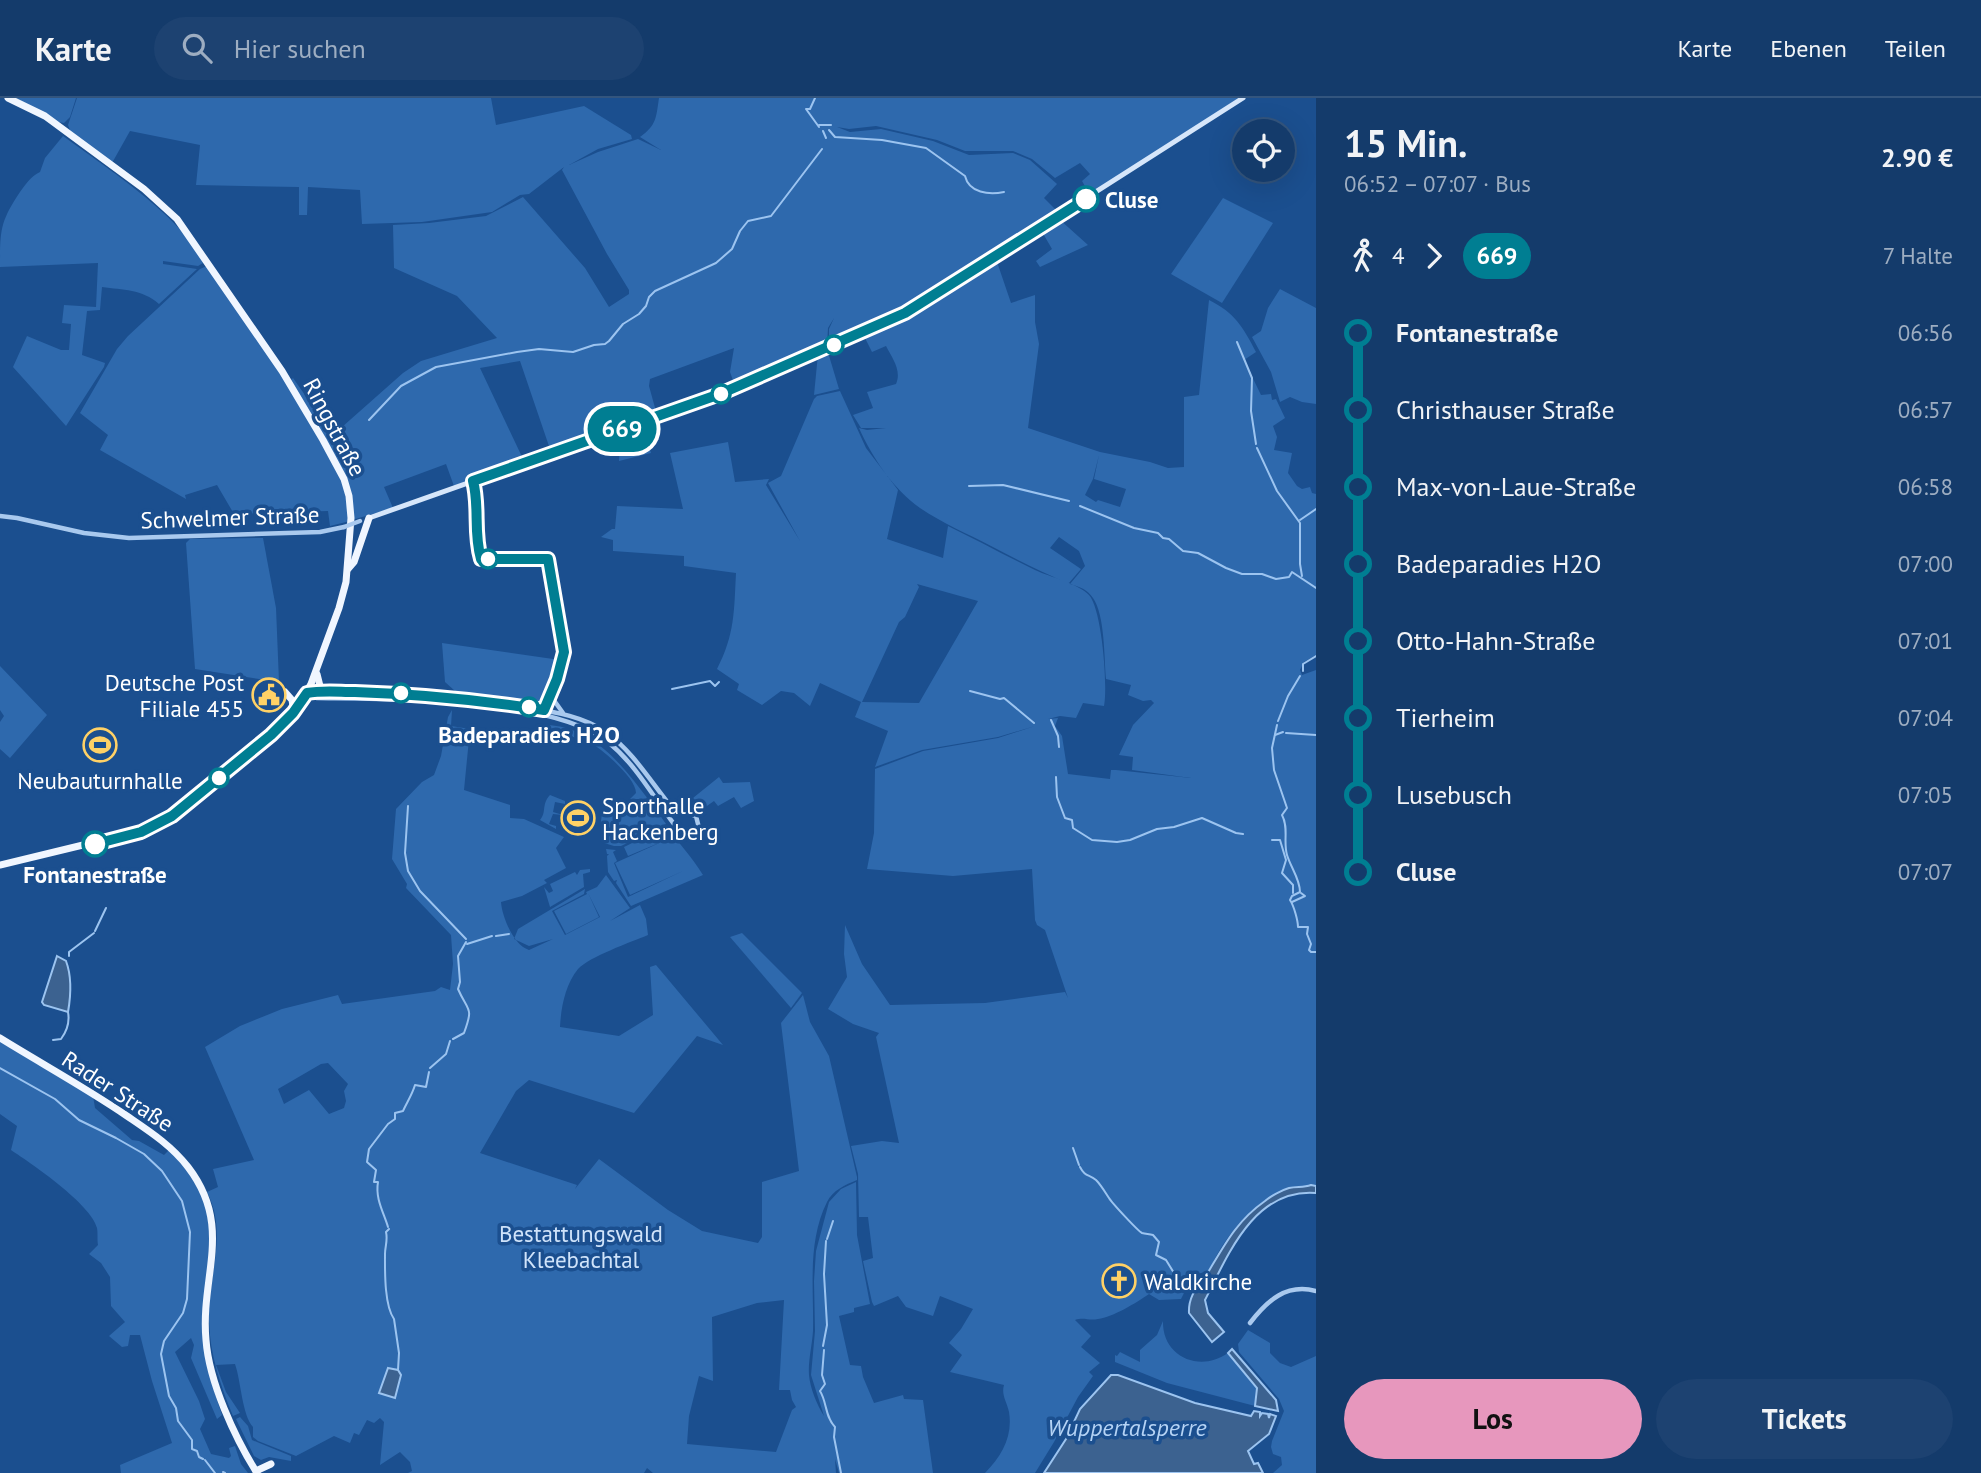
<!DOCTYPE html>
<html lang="de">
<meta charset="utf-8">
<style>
body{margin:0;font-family:"PT Sans",sans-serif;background:#1d4271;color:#f1f3f6;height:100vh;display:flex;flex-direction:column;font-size:26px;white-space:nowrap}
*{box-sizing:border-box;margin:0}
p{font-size:23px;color:#9dadc1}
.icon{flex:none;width:38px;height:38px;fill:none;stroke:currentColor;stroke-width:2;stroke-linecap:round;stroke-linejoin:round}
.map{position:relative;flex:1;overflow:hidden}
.sheet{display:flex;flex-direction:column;background:#143b6b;width:665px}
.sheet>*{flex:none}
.badge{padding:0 14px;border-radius:23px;font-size:24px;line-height:46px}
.buttons{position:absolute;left:1232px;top:21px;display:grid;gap:14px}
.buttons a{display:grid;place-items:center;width:63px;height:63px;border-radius:50%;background:#143b6b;box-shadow:0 7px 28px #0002,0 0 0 2px #33557e;font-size:35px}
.map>.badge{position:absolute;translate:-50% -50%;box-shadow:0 0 0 4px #fff}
.legs{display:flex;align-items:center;gap:10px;height:77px;padding:0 28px;font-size:23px}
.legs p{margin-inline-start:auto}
.headline{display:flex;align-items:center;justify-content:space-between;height:119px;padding:0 28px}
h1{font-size:38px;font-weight:700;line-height:52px}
.action{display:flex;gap:14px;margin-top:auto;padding:14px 28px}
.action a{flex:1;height:80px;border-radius:42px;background:#e797bd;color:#111;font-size:28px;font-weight:700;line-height:80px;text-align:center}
.action a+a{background:#1d4271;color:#f1f3f6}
ul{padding:0 28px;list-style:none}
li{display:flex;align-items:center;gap:24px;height:77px;font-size:26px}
li i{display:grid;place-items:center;width:10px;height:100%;margin:0 9px;background:currentColor}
li i::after{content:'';width:18px;height:18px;margin:-9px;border:5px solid;border-radius:50%;background:#143b6b}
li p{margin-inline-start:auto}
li:first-child i{background:linear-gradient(#0000 50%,currentColor 0)}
li:last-child i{background:linear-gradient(currentColor 50%,#0000 0)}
header{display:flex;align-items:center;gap:42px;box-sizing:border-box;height:98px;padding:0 35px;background:#143b6b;border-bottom:2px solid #33557e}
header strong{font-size:33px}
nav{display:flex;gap:38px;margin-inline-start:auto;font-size:24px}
.search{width:490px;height:63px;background:#1d4271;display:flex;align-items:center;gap:18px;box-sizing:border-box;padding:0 24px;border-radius:38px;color:#9dadc1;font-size:26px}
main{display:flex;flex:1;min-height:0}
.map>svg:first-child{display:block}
.green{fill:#2e69ad;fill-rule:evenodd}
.water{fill:#3c6290;stroke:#9cc4f0;stroke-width:2}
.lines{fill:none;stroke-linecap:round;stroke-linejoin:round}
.stream{stroke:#9cc4f0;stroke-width:2}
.tertiary{stroke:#a9c9ee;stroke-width:4.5}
.secondary{stroke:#d6e6fa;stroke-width:5}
.primary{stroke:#f0f6ff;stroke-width:7}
.tertiary-bridge{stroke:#a9c9ee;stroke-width:4.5}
.line-1-casing{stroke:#fff;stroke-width:16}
.line-1{stroke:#007e92;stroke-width:10}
.stop-1-dot{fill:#fff;stroke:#007e92;stroke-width:3.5}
.labels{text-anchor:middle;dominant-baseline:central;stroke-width:7;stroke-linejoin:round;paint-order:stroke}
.stop-label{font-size:23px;font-weight:bold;fill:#fff;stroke:#1b4f8f}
.street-label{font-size:23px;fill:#fff;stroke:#1b4f8f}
.poi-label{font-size:23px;fill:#fff;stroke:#1b4f8f;text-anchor:start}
.park-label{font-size:23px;fill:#cfe3fa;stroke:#1b4f8f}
.water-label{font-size:24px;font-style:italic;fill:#b5d3f5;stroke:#1b4f8f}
</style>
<header>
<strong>Karte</strong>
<div class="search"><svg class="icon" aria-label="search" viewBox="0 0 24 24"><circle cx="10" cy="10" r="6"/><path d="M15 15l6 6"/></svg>Hier suchen</div>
<nav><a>Karte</a><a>Ebenen</a><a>Teilen</a></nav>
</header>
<main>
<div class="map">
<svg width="1316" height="1375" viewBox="0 0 1316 1375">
<rect width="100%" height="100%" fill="#1b4f8f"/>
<!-- green -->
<g class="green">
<path d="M15 0H76L70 19 64 25C49 24 30 6 15 0Z"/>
<path d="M77 0H491L496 27 584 8 631 37 632 41 598 51 569 67 598 54 638 41 661 52 640 39C657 27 656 19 659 0H1239L1090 97 1082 83 1090 76 1080 65 1055 80 1032 61 1013 53H965L937 42 876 28 849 31 837 29 850 34 881 31 933 43 969 57 1013 55 1030 62 1057 86 1044 100 1060 116 906 213 829 247V231L834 220 828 230 827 248 735 288 730 274 734 250 650 281 649 288 657 317 551 354 520 263 480 270 524 363 454 388 446 366 384 389 393 410 352 422 350 392 291 282 293 280 333 337 403 275 421 263 497 240 457 198 394 170 393 127 429 125 486 118 523 99 585 170 609 209 629 196V192L607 156 562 72 564 69 529 96 520 97 492 114 422 124 362 126 360 92 308 89 307 117H299V89L196 87 200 47 130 33 112 65 71 35 68 27Z"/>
<path d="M63 38C101 66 186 121 203 165L198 168 163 163V166L197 171 159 206C142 191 123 192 102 189L100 212 87 213 82 257 105 265 104 269 66 328 13 269 27 238 61 252H69L71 226 62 225 64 207 96 209 98 165 0 169C0 132 0 124 20 94 26 86 31 78 40 74L45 60Z"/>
<polygon points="1223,100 1273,125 1222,205 1171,176"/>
<polygon points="1059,121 1088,147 1040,169 1036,163 1052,151 1041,132"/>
<path d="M996 161 1011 205 1035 197V224L1039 246 1028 330 1100 354 1150 364 1168 370 1184 369V299L1199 297 1209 202C1235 215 1243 229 1256 254L1244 262 1261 297 1271 296 1272 302 1276 301 1285 320 1273 328 1277 339 1274 352 1292 355 1288 375 1297 388 1302 391 1310 389 1312 395 1316 396V557L1304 564 1300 572 1302 577 1316 572V1088C1309 1086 1306 1089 1300 1090 1259 1093 1224 1138 1209 1173L1193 1177 1181 1201 1159 1202 1149 1196C1136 1205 1113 1219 1098 1221 1089 1223 1084 1219 1075 1222L1091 1238 1081 1249 1100 1265 1089 1274 1093 1278 1078 1299 1054 1344 1035 1375H985C1002 1358 1013 1338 1009 1314 1007 1304 1001 1297 1004 1287L950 1274 962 1257 949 1245 961 1231 973 1211 940 1198 933 1218 906 1209 898 1198 874 1208 872 1204 863 1163 873 1160 868 1119H859L858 1076 851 1048 882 1043 899 1045 876 939 879 935 853 926 828 911 847 879 844 856 845 827 862 866 890 907 985 905 1065 894 1068 900 1045 832 1037 827 1035 822 1032 771 953 778 867 771 874 735 875 671 923 653 998 640 1035 628 998 639 922 652 875 669 888 633 855 619 861 604 820 585 810 608 794 595 781 593 762 607 737 592 739 586 717 571C735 536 734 513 736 475L684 468V458L613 453V442L601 439 612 431H615L617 408 683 411 670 355 728 344 735 384 769 381 766 387 800 443 768 385 781 378 814 301 817 298 840 293 866 350 898 392 887 441 943 460 948 428C977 442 1006 458 1035 472 1050 479 1079 486 1089 497 1102 511 1108 589 1104 608L1083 605 1076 620 1060 618 1048 621 1058 620 1055 628 1062 638 1068 676 1110 681 1111 672H1116L1191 680 1132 672 1133 659 1119 657 1133 627 1154 605 1151 602 1143 603 1128 597 1131 587 1106 581C1104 560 1105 517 1093 500 1087 491 1080 489 1070 486L1085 468 1079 453 1059 439 1050 450 1081 471 1069 485C1042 475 1016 461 991 448 968 436 942 425 920 410 893 391 872 359 859 330L867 332 886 330H861L853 317 873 310 867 294 896 286C902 272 892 260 886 248L872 254 863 236 920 209ZM1099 357 1094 381 1126 391 1120 409 1098 402 1096 404 1085 397 1093 381ZM917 486 978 503 919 605 862 604 899 524 905 519 919 489Z"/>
<polygon points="207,168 285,282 343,383 350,423 330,428 328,413 234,416 217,387 185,397 186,401 100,352 108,337 80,315 117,251 128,238 200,171"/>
<polygon points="1280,191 1316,210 1316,306 1302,304 1290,299 1280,304 1271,274 1252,239 1261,233 1268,210"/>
<polygon points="827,251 839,291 814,297 818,256"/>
<polygon points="642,326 651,355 619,363 621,333"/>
<polygon points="263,440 276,510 279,584 195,571 186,445 190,441"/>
<polygon points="442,545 560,562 546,602 541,607 537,607 455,593 445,584"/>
<polygon points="0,568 47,617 10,660 0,651 0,624 4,618 0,612"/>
<path d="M452 612 451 628 470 631 464 692 510 707V720L524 721 564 739 556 750 566 770 544 782 547 785 522 798 501 804C502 818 513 847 529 852L553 841 529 848 514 841 518 831 585 791 584 796 552 813 565 837 600 819 588 795 599 819 566 836 554 813 587 796 586 794 597 789 606 777 630 810 610 823 640 807 646 821 648 837C631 844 589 859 578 871 565 887 561 910 560 929L619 938 653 917 650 869 656 867 723 947 697 938 634 1015 529 982 516 993 480 1055 577 1087 575 1091 599 1061 668 1112 702 1133 758 1145 762 1139V1084L799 1073 781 925 803 897 810 924 829 958 857 1079V1082C845 1087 833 1092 827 1104 807 1144 814 1191 813 1233 812 1248 808 1263 809 1277 810 1290 817 1307 824 1318L811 1277 815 1233 814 1183 816 1153 829 1104 841 1091 856 1084 857 1137 870 1206 854 1210V1214L839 1218 850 1267 861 1268 863 1279 874 1305 903 1297 904 1301 923 1302 933 1375H839L835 1361 836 1375H653L647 1370 644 1375H408L412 1373 410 1364 400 1354 380 1367 384 1324 380 1320 374 1325 367 1322 359 1337 354 1335 350 1345 334 1338 296 1358 258 1343 253 1339V1329C242 1317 241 1283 235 1266L216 1267 226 1294 240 1315 233 1318C220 1286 210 1257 209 1223 207 1179 229 1137 207 1094L218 1089 213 1071 254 1062 205 949 240 928 282 911 338 897 342 906 435 893 441 889 450 892 453 866 451 837 406 790 407 786 392 761 396 711 422 684 434 677 441 658 448 619ZM328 965 348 986 344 993 346 1003 344 1010 329 1016 309 992 284 1006 278 991 321 966ZM784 1202 779 1292H790L792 1302 796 1309 792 1312 776 1354 687 1346 689 1318 699 1278 713 1283 712 1219 757 1205Z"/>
<path d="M549 627C595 631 622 667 648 701H630L636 695C636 681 608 657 597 649 588 642 571 639 560 635V638L552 635Z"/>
<polygon points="719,679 723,685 750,684 754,703 741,710 734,699 718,708 714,703 704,710 693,700"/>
<path d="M550 697 565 703V706L555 704 553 714 563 717 553 716 549 726 556 728V731L540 722C547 714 541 707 550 697Z"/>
<path d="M644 702 652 706 666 726 621 748H614L604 745 601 723 603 708C617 709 629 702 644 702Z"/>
<path d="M667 728C679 746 692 759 703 777L631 808 616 785 617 782 614 783 608 774 607 758 609 756H607L606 751 616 752 613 754 617 763 614 765 628 799 683 773 630 797 615 765 666 742 628 758 624 749Z"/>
<polygon points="590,771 590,774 583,776 584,789 550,809 544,789 549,795 553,793 550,786 575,774 577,777 580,772"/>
<polygon points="742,835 802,895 791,910 730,839"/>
<path d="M0 943 93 998 95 1010 132 1042 139 1043 164 1057 169 1052C192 1075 210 1103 211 1137 212 1167 202 1198 203 1228 203 1260 212 1287 222 1317L217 1321 191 1260 194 1247 191 1240 175 1254 199 1303 205 1321 200 1331 211 1356 229 1360 231 1358 229 1350 235 1348 241 1366 248 1375H121L120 1367 172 1345 152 1283 140 1237H130L128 1248 122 1249 109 1238 125 1224 111 1208 110 1179 101 1165 89 1156 98 1147C97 1142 98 1135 97 1130 91 1106 32 1066 11 1052L17 1028 0 1016Z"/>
<path d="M1163 1223C1162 1259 1200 1275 1228 1255L1256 1290 1255 1308 1167 1285 1115 1264V1257L1117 1258 1120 1254 1140 1264V1252L1157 1237Z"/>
<polygon points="1248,1232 1270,1245 1270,1255 1280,1265 1291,1269 1316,1258 1316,1375 1273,1375 1282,1367 1281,1359 1273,1356 1271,1349 1272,1343 1284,1313 1279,1301 1239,1254 1238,1246"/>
<polygon points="240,1319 248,1328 252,1342 291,1358 291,1363 269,1359 261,1362 254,1358 236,1321"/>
</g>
<!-- water -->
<g class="water">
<path d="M57 858 66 863C72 879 71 897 68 914L44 907 42 904Z"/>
<path d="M1311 1087 1316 1088V1095C1254 1090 1228 1157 1205 1202L1208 1215 1224 1234 1212 1244 1189 1215C1188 1195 1201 1186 1210 1171 1226 1144 1238 1122 1265 1103 1271 1098 1282 1092 1289 1090 1297 1088 1303 1090 1311 1087Z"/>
<polygon points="1232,1251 1276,1302 1278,1313 1255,1308 1257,1290 1228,1255"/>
<polygon points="388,1270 398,1272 401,1277 395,1300 379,1295"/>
<polygon points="1111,1277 1118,1277 1195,1305 1251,1318 1254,1313 1260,1314 1260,1318 1262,1315 1268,1316 1269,1320 1270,1316 1276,1318 1269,1336 1248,1353 1254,1366 1258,1365 1263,1375 1044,1375 1066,1341 1080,1311"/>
</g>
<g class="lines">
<!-- stream -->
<g class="stream">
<polyline points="815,0 810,11 806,11 819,29"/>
<polyline points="819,27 831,27"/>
<path d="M829 32 835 39 882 42 926 50 965 78C969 95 989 97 1004 94"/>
<polyline points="823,33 826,40"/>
<polyline points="1237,244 1252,280 1251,313 1256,346"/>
<polyline points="369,322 401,288 436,269 517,254 539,251 573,254 594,247 605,246 609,243 623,226 639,216 646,208 649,199 655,193 716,165 732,151 740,133 748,123 771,118 822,51"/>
<polyline points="1257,350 1277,393 1300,425 1300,466 1302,478"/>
<polyline points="969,388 1003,387 1069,403"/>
<polyline points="1080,408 1134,430 1158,435 1163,440 1169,441 1183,453 1198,455 1226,470 1242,476 1262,476 1276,481 1289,479 1292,474 1316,490"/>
<polyline points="1300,422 1316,411"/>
<polyline points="1303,573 1303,566 1316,558"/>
<polyline points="672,591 710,583 715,588 719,584"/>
<polyline points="970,593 1000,601 1004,600 1034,625"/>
<polyline points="1051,622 1058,638 1059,649"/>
<polyline points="1278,623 1288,598 1300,578"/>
<path d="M1277 627 1272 650 1274 672 1287 710 1282 717C1289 730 1283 743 1287 757 1291 770 1300 781 1300 794L1292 798 1290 802C1294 808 1298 823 1298 829H1308L1307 836 1311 846 1309 852 1311 854H1316"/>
<polyline points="1286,635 1316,637"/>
<polyline points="1275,637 1283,634"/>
<polyline points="1056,679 1057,699 1065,720 1072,722 1073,730 1092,742 1117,744 1130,742 1157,731 1174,729 1202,720 1236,735 1243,736"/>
<polyline points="408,708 405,755 408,773 420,793 466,841"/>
<polyline points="1272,742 1280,742 1286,762 1282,775 1293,787 1293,795"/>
<polyline points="1292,804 1305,798 1301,795"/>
<polyline points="95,833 106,810"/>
<polyline points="496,838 509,836"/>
<polyline points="467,846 492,838"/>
<polyline points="69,858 69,854 94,835"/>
<path d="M453 941 464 935C474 908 468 914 458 891L460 884 458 858 466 844"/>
<path d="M53 942 61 941C67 933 70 925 68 914"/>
<polyline points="0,970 55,1001 79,1022 116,1040 144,1056 162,1073 182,1103 190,1134 187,1201 183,1215 164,1243 161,1256 169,1298 176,1310 178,1323 192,1342 192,1351 197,1353 199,1359 203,1361"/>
<polyline points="430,970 446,956 450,943"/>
<polyline points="1073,1050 1079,1067"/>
<path d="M1080 1069C1085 1079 1089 1076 1096 1082 1101 1087 1105 1094 1109 1100 1112 1105 1138 1133 1142 1135 1146 1136 1149 1136 1153 1137L1159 1144 1156 1157 1166 1162 1174 1175 1179 1177"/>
<path d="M388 1129C384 1115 375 1101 378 1084H374L376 1072 367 1064 369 1051 388 1026 395 1021V1015L403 1013C407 1004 412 997 415 987L426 989 429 974"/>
<path d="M389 1131 386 1134C388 1143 385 1148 385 1156 385 1171 384 1207 394 1221L399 1255 398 1272"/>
<polyline points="827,1141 833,1123"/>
<polyline points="823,1248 827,1227 824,1176 826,1143"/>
<path d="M824 1252 822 1277 825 1286 820 1293C827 1304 825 1319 835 1329L834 1339 841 1375"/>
<polyline points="205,1362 215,1375"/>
<polyline points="223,1374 225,1375"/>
</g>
<!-- tertiary -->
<g class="tertiary">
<polyline points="0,418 17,420 84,435 129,440 320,434 344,429"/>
<path d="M329 593C397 596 463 598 530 610 556 614 584 619 606 634 632 653 649 681 669 706L678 712 696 718 699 730 691 737 681 735C656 705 639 669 608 644 552 599 389 601 317 600L307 595Z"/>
<polyline points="553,601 563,615"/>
<path d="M1250 1225C1267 1203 1286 1185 1316 1193"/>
</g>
<!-- secondary -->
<polyline class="secondary" points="369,420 720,296 906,215 1243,0"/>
<!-- primary -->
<g class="primary">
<polyline points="348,471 354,464 369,420"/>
<polyline points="317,576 320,588 329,593"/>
<polyline points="285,594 292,602 294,614"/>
<polyline points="0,767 149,731 187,707 285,624 300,606 311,586 339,510 346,484 351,420 349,398 344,381 323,342 282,273 177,121 144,91 45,18 8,0"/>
<path d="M0 940C42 966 86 990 127 1018 149 1033 171 1047 188 1069 234 1129 200 1178 206 1242 209 1284 235 1340 257 1375"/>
<polyline points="256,1373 271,1366"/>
</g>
<!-- tertiary-bridge -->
<polyline class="tertiary-bridge" points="344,429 360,423"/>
</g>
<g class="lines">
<defs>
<path id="line-1" d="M95 746 141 734 172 718 271 637 293 615 307 595C323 592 339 594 355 594 420 596 480 602 544 612L557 581 564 554 548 461H481C473 434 480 409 473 383L720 296 905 215 1086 101"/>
</defs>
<!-- line-1 casing -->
<use href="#line-1" class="line-1-casing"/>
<!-- line-1 -->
<use href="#line-1" class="line-1"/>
</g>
<!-- icons -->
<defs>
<symbol id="civic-ring" viewBox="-11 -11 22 22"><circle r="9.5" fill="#1b4f8f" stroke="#ffd166" stroke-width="1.5"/><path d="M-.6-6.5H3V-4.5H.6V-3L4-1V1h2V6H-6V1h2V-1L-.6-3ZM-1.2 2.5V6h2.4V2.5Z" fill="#ffd166"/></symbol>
<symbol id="stadium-ring" viewBox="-11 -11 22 22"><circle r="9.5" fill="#1b4f8f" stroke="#ffd166" stroke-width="1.5"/><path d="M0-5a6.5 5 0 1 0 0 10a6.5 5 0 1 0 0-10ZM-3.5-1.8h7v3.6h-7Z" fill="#ffd166"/></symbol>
<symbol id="church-ring" viewBox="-11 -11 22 22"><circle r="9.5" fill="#1b4f8f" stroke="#ffd166" stroke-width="1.5"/><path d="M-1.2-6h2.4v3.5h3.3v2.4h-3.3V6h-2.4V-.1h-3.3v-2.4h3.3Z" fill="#ffd166"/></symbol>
</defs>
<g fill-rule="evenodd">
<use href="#civic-ring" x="250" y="578" width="38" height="38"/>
<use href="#stadium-ring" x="81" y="628" width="38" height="38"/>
<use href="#stadium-ring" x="559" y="701" width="38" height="38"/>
<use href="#church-ring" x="1100" y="1164" width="38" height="38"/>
</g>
<!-- markers -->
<g class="stop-1-dot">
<circle cx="1086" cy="101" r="12"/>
<circle cx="834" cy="247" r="9"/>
<circle cx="721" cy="296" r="9"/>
<circle cx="488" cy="461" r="9"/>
<circle cx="401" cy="595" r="9"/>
<circle cx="529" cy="609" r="9"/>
<circle cx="219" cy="680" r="9"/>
<circle cx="95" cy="746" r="12"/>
</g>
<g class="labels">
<!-- stop labels -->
<g class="stop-label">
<text x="1105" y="101" text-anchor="start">Cluse</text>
<text x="529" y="636">Badeparadies H2O</text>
<text x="95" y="776">Fontanestraße</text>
</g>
<!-- street labels -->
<g class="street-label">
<text transform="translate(335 329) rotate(62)">Ringstraße</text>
<text transform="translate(230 419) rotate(-2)">Schwelmer Straße</text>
<text transform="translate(118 993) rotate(33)">Rader Straße</text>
</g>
<!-- poi labels -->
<g class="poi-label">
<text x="244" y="584" text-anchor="end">Deutsche Post<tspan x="244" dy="26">Filiale 455</tspan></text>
<text x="100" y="682" text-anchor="middle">Neubauturnhalle</text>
<text x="602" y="707">Sporthalle<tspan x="602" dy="26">Hackenberg</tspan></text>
<text x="1144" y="1183">Waldkirche</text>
</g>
<!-- park labels -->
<g class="park-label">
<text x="581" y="1135">Bestattungswald<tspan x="581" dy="26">Kleebachtal</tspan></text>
</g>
<!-- water labels -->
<g class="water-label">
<text x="1127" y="1329">Wuppertalsperre</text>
</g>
</g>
</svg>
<div class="buttons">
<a><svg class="icon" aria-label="locate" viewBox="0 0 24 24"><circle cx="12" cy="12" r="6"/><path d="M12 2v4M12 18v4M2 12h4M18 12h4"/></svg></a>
</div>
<b class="badge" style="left:622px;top:331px;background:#007e92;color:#fff">669</b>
</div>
<section class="sheet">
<div class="headline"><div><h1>15 Min.</h1><p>06:52 – 07:07 · Bus</p></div><b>2.90 €</b></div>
<div class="legs"><svg class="icon" aria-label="walk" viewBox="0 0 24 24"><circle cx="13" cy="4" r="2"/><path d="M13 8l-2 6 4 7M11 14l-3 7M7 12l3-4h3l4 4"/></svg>4<svg class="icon" aria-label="forward" viewBox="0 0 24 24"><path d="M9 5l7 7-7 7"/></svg><b class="badge" style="background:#007e92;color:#fff">669</b><p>7 Halte</p></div>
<ul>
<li><i style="color:#007e92"></i><b>Fontanestraße</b><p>06:56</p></li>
<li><i style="color:#007e92"></i><span>Christhauser Straße</span><p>06:57</p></li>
<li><i style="color:#007e92"></i><span>Max-von-Laue-Straße</span><p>06:58</p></li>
<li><i style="color:#007e92"></i><span>Badeparadies H2O</span><p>07:00</p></li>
<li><i style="color:#007e92"></i><span>Otto-Hahn-Straße</span><p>07:01</p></li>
<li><i style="color:#007e92"></i><span>Tierheim</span><p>07:04</p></li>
<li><i style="color:#007e92"></i><span>Lusebusch</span><p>07:05</p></li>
<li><i style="color:#007e92"></i><b>Cluse</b><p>07:07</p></li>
</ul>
<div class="action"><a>Los</a><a>Tickets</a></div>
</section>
</main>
